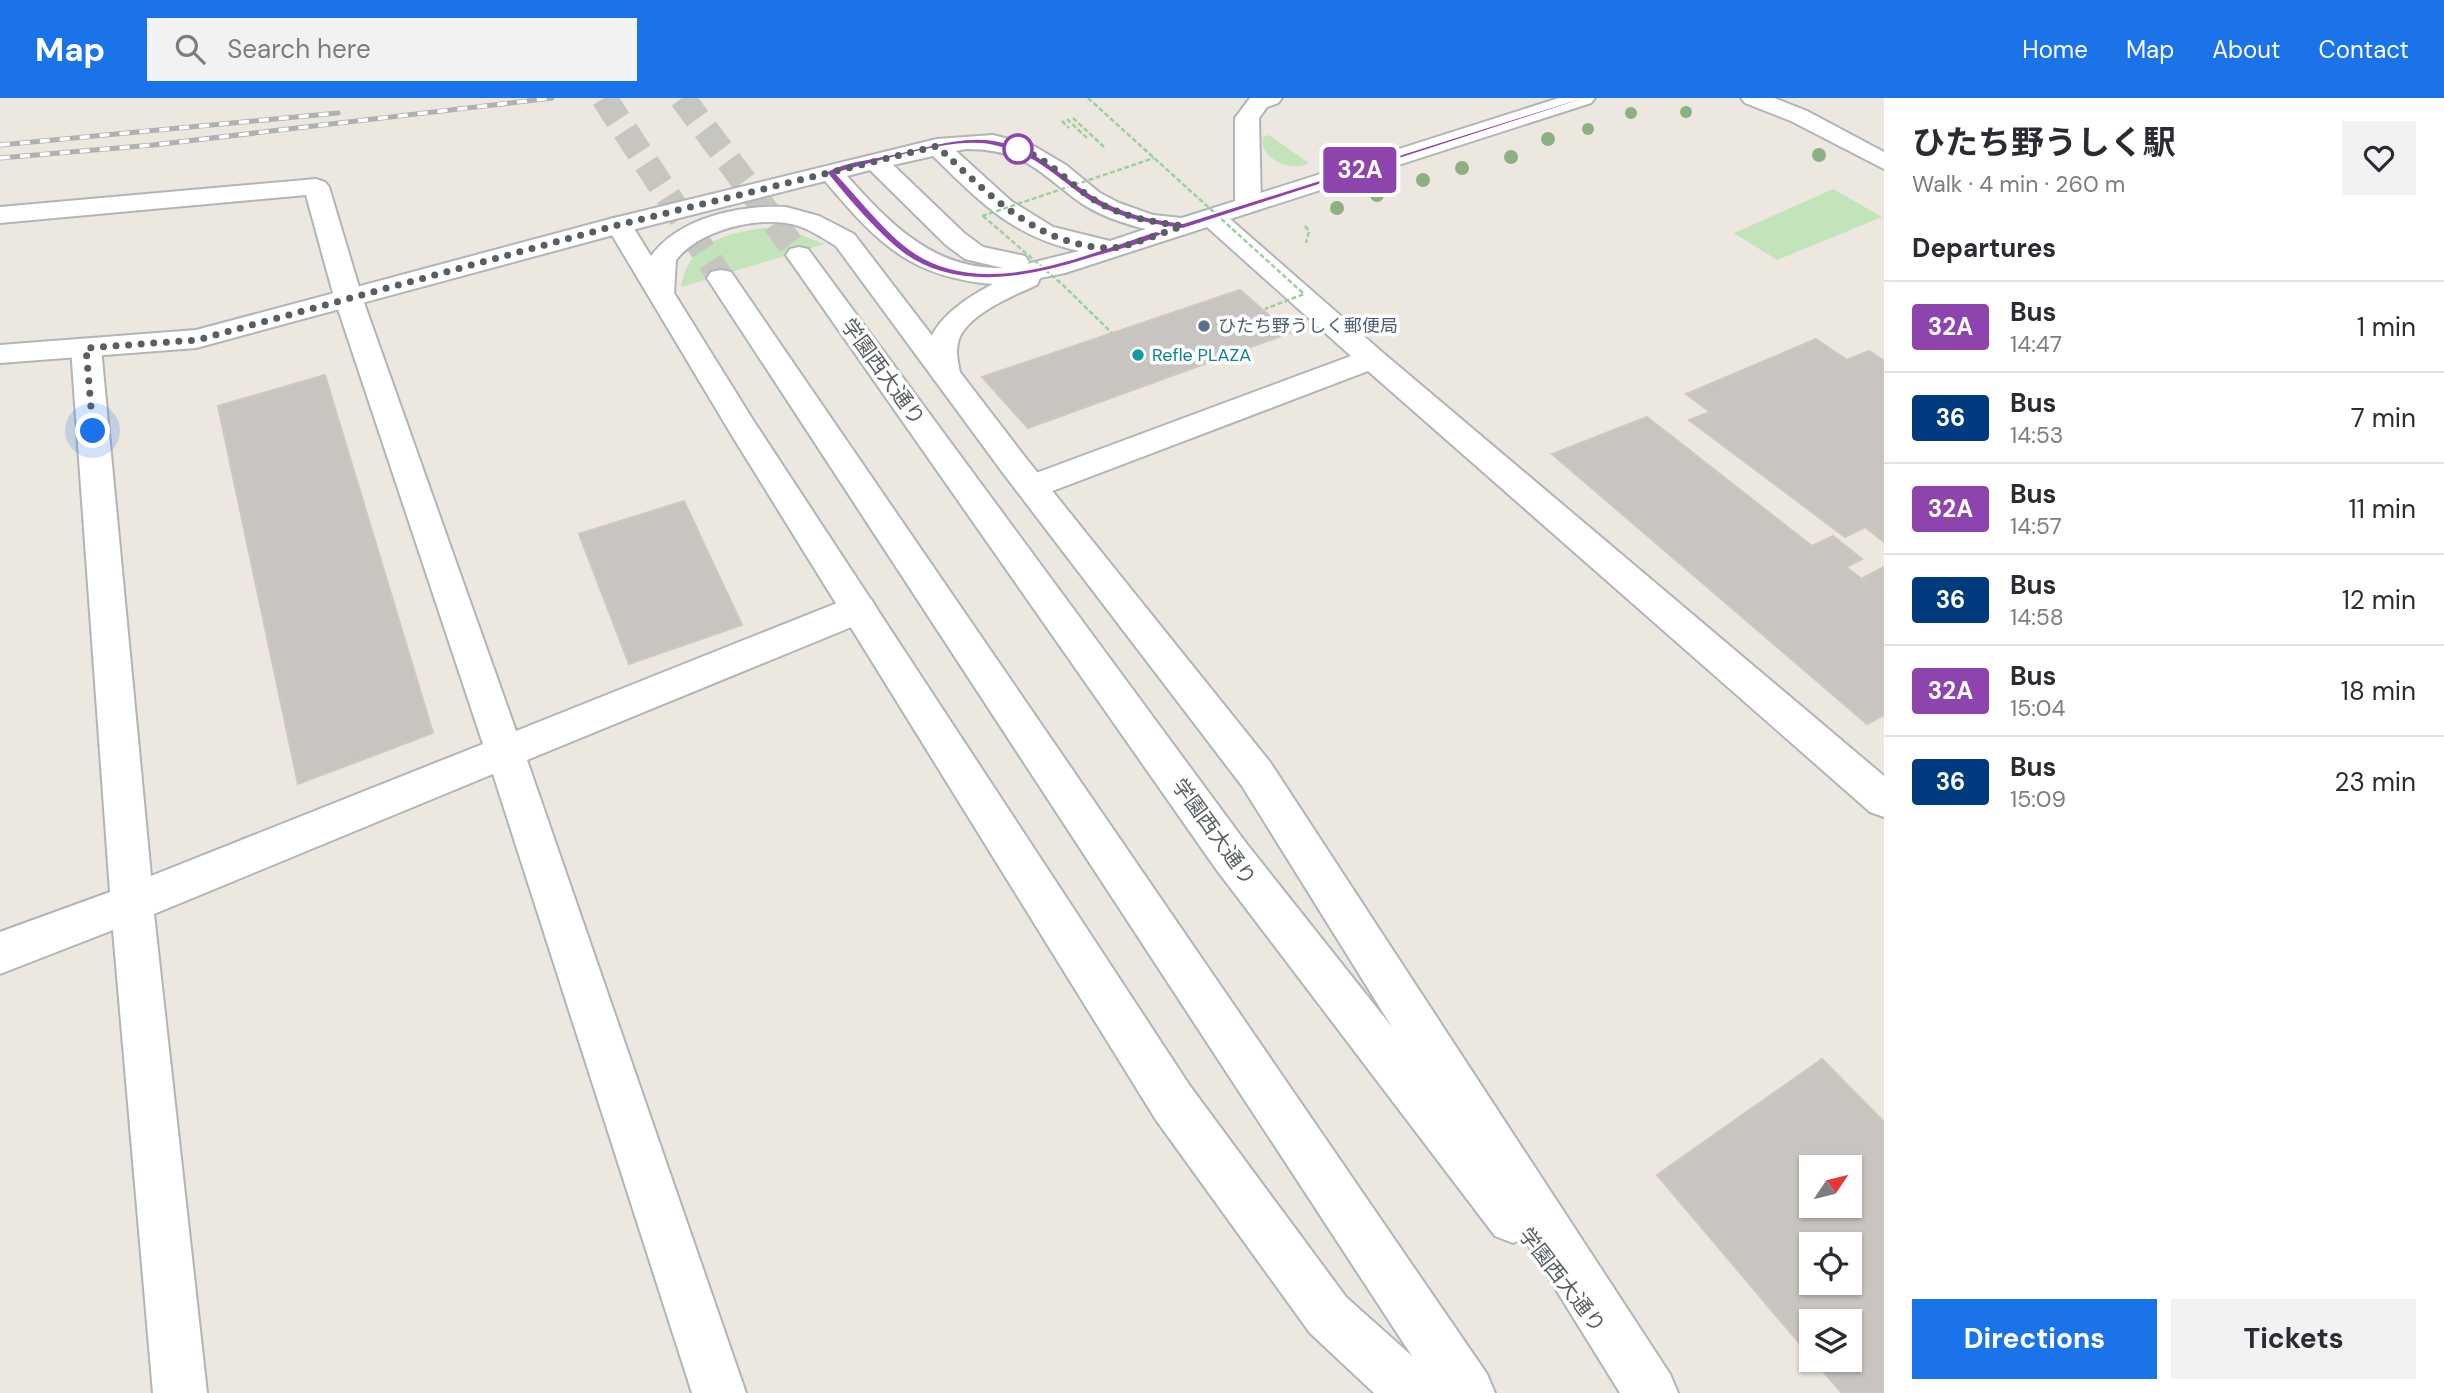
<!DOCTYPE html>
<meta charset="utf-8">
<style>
body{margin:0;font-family:"DM Sans","Noto Sans JP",sans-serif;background:#f2f2f3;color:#2b2b33;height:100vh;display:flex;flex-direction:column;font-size:26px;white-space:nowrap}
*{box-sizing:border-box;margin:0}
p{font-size:23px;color:#7c7c81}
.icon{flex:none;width:38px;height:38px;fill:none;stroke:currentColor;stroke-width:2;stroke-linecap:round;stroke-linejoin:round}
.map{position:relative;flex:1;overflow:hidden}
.side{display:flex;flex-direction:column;background:#fff;width:560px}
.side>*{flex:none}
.badge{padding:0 14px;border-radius:5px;font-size:24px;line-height:46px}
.needle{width:46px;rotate:55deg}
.fabs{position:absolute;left:1799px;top:1057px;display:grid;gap:14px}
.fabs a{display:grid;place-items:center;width:63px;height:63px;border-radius:0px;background:#fff;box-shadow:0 2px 5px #0004;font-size:35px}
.you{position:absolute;width:35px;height:35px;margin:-18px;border:5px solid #fff;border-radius:50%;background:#1a73e8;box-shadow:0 0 0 10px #1a73e833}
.map>.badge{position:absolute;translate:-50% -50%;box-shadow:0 0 0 4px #fff}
h2{padding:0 28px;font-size:26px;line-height:63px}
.round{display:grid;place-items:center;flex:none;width:74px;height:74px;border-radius:0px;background:#f2f2f3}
.summary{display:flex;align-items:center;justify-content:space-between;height:119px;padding:0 28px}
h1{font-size:33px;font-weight:700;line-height:52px}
.button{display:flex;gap:14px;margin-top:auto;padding:14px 28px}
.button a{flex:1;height:80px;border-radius:0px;background:#1a73e8;color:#fff;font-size:28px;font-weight:700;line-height:80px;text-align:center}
.button a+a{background:#f2f2f3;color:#2b2b33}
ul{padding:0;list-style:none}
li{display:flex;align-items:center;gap:21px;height:91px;padding:0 28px;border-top:2px solid #e1e1e2}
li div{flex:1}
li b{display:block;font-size:26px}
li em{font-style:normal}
li .badge{min-width:77px;font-weight:700;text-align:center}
header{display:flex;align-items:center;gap:42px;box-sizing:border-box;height:98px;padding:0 35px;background:#1a73e8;color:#fff}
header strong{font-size:33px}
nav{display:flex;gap:38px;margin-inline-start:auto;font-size:24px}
.search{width:490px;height:63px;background:#f2f2f3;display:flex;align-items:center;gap:18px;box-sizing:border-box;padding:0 24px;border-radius:0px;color:#7c7c81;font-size:26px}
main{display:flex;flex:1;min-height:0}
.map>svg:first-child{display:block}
.green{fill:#c3e4bb}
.building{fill:#c8c4bf;stroke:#d0c7be;stroke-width:2;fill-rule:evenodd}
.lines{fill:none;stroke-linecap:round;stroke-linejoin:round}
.secondary-tunnel{stroke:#c7c5c0;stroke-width:26;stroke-dasharray:26 13;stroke-linecap:butt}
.minor-casing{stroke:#b1b4b8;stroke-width:4}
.tertiary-casing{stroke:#b1b4b8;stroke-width:4}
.secondary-casing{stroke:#afb5b8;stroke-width:4}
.path{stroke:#9cd09f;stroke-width:2.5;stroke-dasharray:5 2.5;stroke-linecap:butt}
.minor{fill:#fff;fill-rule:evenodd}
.tertiary{fill:#fff;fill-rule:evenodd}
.secondary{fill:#fff;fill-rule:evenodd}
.rail-casing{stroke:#afb0b1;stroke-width:5}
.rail{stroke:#fff;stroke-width:3.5;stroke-dasharray:10;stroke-linecap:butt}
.path-bridge{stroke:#9cd09f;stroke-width:2.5;stroke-dasharray:5 2.5;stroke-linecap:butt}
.tree{fill:#8db082}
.line{fill:#8e44ad;stroke:#fff;stroke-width:2}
.walk{stroke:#585e61;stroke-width:7;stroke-dasharray:0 12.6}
.stop-dot{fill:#fff;stroke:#8e44ad;stroke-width:3.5}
.service-dot{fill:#5c6f8a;stroke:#fff;stroke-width:2.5}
.culture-dot{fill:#0f9aa8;stroke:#fff;stroke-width:2.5}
.labels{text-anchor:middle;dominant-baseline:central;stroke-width:7;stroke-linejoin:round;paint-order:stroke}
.far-service-label{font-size:18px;fill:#4e5e75;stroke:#fff;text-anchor:start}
.far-culture-label{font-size:18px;fill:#0d838f;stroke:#fff;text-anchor:start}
.street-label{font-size:21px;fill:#585e61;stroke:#fff}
</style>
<header>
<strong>Map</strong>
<div class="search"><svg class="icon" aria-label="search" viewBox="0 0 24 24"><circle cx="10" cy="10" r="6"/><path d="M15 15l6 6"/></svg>Search here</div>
<nav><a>Home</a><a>Map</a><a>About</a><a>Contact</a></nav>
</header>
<main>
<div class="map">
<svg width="1884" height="1295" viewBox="0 0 1884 1295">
<rect width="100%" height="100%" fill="#ece7df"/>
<!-- green -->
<g class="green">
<path d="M1269 37 1309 65C1292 75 1258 61 1263 39Z"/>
<polygon points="1833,91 1882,119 1777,162 1734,135"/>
<path d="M764 130 792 134 825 146 681 189C687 146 725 135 764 130Z"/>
</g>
<!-- building -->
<g class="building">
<polygon points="1240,192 1290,235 1028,330 982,279"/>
<polygon points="1816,241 1847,262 1869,253 1884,263 1884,444 1865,429 1845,439 1689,322 1710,314 1686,296"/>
<polygon points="325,277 433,635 298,686 218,308"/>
<polygon points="1647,319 1812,448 1833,438 1862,461 1846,469 1884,498 1884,617 1867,626 1552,356"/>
<polygon points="684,403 742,527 629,566 579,436"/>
<polygon points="1884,469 1884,498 1861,481"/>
<path d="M1822 961 1884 1024V1295H1842L1813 1262H1850V1223H1811V1259L1657 1077ZM1811 1069H1850V1108H1811ZM1811 1146H1850V1185H1811Z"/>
</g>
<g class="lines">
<!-- secondary-tunnel -->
<g class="secondary-tunnel">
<polyline points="604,0 721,180"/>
<polyline points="682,0 799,157"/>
</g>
<defs>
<g id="minor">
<polygon points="1250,0 1282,0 1278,5 1267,9 1259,20 1261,107 1257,112 1248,115 1239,112 1235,107 1235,20"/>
<polygon points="316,81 325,84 329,89 362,199 516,633 847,501 859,497 871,501 877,511 871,521 527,662 746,1295 692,1295 493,676 154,816 207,1295 153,1295 113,832 0,876 0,834 110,794 71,250 76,244 86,241 96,244 101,250 151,778 483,646 334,199 306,97 0,125 0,109"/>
</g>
<g id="tertiary">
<path d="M1559 0H1595L1591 5 1230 121 1382 254 1884 678V719L1870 714 1368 273 1042 397 1031 400 1020 397 1015 389 1020 381 1351 258 1207 129 1065 175 1040 180 1037 187C1014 197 968 216 959 241 955 253 958 264 960 275L955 282 945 285 935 282C907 238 960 203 993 186 909 179 877 144 825 83L628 133 196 250 0 265V247L196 232 610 121 937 41 993 37 1032 47 1066 67 1100 95 1119 105 1153 117 1182 120ZM966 51C1024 51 1037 73 1081 105 1099 117 1125 126 1146 131L1110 143 1053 129 1011 103 956 53ZM933 58C981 105 1012 138 1079 153L1027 166 1029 164 1025 158 983 149 964 135 893 67ZM870 72 946 147 965 161 1003 170C934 172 890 126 847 78Z"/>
<polygon points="1741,0 1774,0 1807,13 1884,54 1884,71 1791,23 1745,5"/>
</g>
<path id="secondary" d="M786 109 819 118 854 136 1025 359 1270 664 1670 1276 1678 1295H1620L1524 1140 1513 1145 1495 1138 1216 771 786 157 790 151 799 149 808 151 1246 745 1392 929 1242 688 1003 375 836 148C821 139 804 127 786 125 751 120 699 133 676 162L674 195 753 322 1190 988 1346 1199 1412 1258 707 180 711 174 721 172 731 174 1487 1276 1495 1295H1374L1310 1235 1156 1022 731 336 606 127 610 121 619 119 628 121 651 158C680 119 740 107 786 109Z"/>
</defs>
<!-- minor casing -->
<use href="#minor" class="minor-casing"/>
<!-- tertiary casing -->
<use href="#tertiary" class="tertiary-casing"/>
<!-- secondary casing -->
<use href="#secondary" class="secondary-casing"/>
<!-- path -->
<g class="path">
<polyline points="1073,20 1104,49"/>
<polyline points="1067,21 1087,40"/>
<polyline points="1062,23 1069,30"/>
<polyline points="1305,128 1309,133 1306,145"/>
</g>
<!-- minor -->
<use href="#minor" class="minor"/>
<!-- tertiary -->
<use href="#tertiary" class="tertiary"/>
<!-- secondary -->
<use href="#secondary" class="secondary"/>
<defs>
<g id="rail">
<polyline points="0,47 338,15"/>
<polyline points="0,60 153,47 552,0"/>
</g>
</defs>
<!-- rail casing -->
<use href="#rail" class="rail-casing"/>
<!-- rail -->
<use href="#rail" class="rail"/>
<!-- path-bridge -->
<g class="path-bridge">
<polyline points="1088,0 1304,196 1265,211"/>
<polyline points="982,118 1154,60"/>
<polyline points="983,118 1064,188 1112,235"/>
</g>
</g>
<!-- trees -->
<g class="tree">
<circle cx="1686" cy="14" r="6"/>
<circle cx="1631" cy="15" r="6"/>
<circle cx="1588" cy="31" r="6"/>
<circle cx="1548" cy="41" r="7"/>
<circle cx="1819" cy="57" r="7"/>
<circle cx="1511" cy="59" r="7"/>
<circle cx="1462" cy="70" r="7"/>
<circle cx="1423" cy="82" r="7"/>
<circle cx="1377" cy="97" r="7"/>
<circle cx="1337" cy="110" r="7"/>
</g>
<!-- line -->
<path class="line" d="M1580 0H1587L1183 131C1150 127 1114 120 1086 101 1053 78 1036 57 994 48 954 38 877 65 836 75 858 98 878 125 902 145 974 207 1079 158 1156 133L1164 135C1147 147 1110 154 1089 161 1027 181 949 196 895 149 870 127 846 99 826 74 844 63 876 60 898 55 928 48 962 37 994 42 1039 49 1059 77 1096 99 1122 115 1152 121 1183 125Z"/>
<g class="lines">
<!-- walk -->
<path class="walk" d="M93 333 86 250 197 242 618 127 937 48C986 94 1038 149 1110 150 1127 150 1166 133 1183 128 1151 124 1117 118 1090 99 1066 83 1047 59 1018 51"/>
</g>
<!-- markers -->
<circle class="stop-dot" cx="1018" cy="51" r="14"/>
<circle class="service-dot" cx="1204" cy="228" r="7"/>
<circle class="culture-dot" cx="1138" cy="257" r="7"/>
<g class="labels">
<!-- far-service labels -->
<g class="far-service-label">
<text x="1218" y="228">ひたち野うしく郵便局</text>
</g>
<!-- far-culture labels -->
<g class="far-culture-label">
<text x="1152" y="257">Refle PLAZA</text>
</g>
<!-- street labels -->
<g class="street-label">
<text transform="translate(883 274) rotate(54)">学園西大通り</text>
<text transform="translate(1214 734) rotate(54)">学園西大通り</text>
<text transform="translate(1562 1182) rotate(52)">学園西大通り</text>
</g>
</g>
</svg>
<div class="fabs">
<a><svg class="needle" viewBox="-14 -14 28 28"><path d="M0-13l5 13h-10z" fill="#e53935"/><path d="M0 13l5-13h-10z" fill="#7c7c81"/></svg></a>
<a><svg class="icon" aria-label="locate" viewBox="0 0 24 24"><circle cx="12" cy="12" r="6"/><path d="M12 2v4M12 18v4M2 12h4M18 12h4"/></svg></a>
<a><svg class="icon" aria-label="layers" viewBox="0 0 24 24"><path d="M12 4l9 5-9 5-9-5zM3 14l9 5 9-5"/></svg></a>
</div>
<div class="you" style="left:93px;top:333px"></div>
<b class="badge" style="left:1360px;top:72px;background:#8e44ad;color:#fff">32A</b>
</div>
<section class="side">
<div class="summary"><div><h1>ひたち野うしく駅</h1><p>Walk · 4 min · 260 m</p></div><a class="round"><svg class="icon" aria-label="heart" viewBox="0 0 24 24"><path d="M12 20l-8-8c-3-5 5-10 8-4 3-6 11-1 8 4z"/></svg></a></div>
<h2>Departures</h2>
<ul>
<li><span class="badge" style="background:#8e44ad;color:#fff">32A</span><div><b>Bus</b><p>14:47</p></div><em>1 min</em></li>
<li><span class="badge" style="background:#003b80;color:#fff">36</span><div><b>Bus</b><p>14:53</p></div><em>7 min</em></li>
<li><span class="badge" style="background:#8e44ad;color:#fff">32A</span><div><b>Bus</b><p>14:57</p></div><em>11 min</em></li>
<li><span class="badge" style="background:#003b80;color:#fff">36</span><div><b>Bus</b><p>14:58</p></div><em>12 min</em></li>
<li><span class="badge" style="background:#8e44ad;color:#fff">32A</span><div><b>Bus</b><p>15:04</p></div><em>18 min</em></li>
<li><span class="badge" style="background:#003b80;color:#fff">36</span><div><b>Bus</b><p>15:09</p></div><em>23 min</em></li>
</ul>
<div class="button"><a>Directions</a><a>Tickets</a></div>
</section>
</main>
